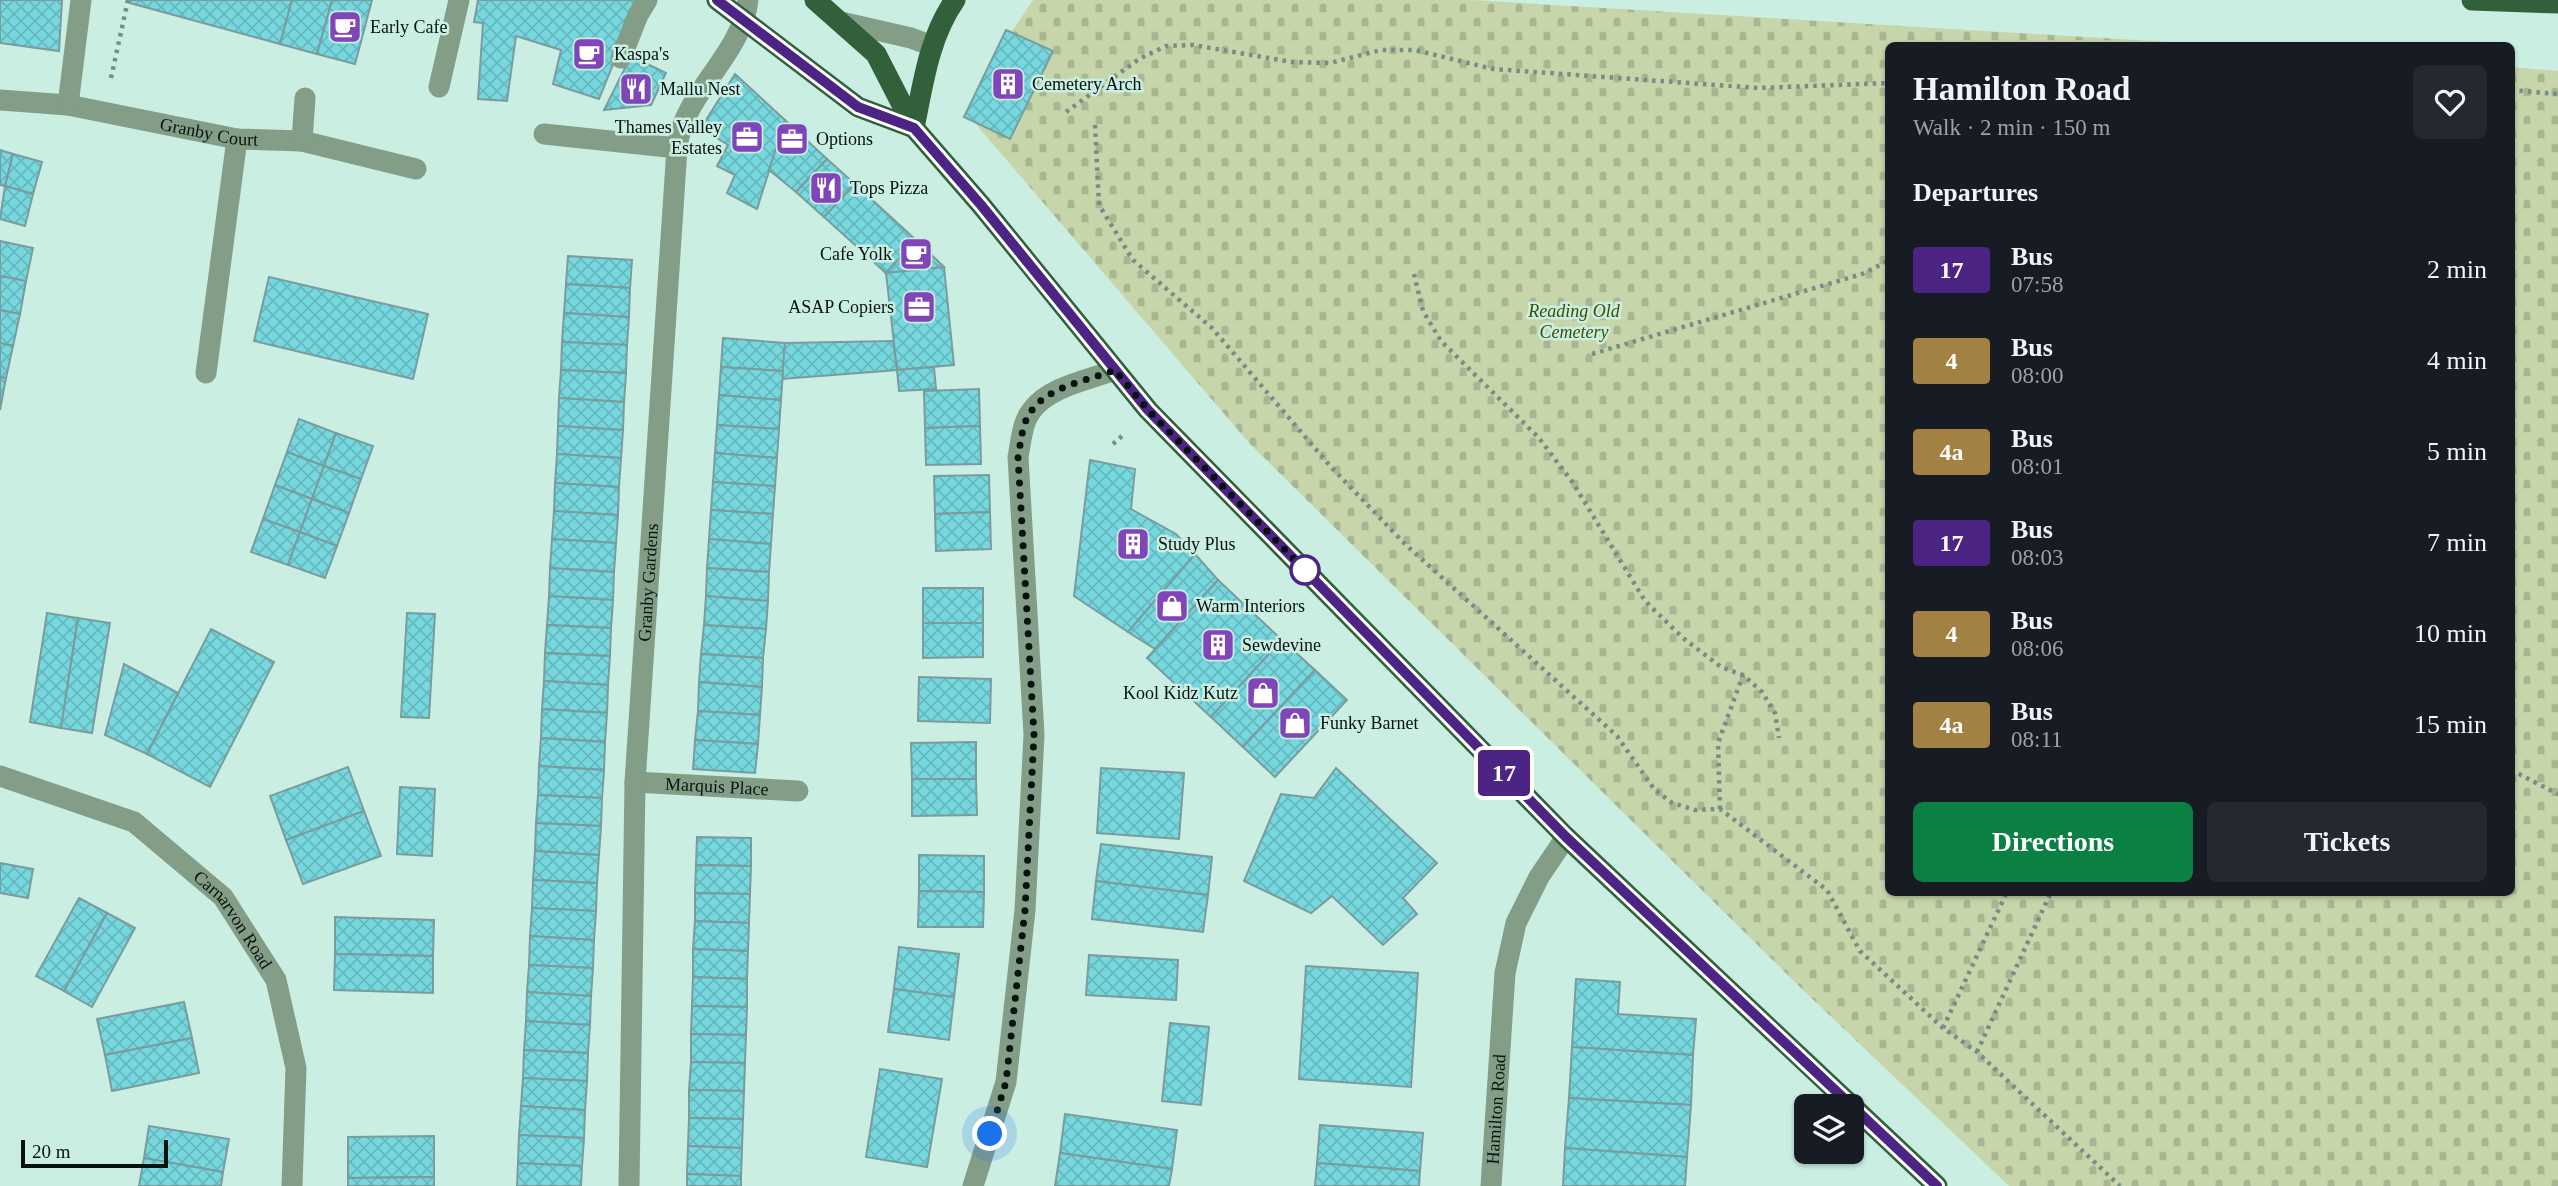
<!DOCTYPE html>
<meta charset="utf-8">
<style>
body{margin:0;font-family:"Times New Roman",serif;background:#242831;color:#f1f3f6;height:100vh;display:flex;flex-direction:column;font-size:26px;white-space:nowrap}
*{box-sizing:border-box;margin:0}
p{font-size:23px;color:#9ea1a6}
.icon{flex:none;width:38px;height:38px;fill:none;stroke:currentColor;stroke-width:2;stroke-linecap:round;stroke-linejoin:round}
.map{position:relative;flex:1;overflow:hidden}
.panel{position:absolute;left:1885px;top:42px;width:630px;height:854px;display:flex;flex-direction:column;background:#171b24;border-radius:10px;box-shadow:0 2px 5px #0004}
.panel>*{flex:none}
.badge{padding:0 14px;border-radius:5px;font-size:24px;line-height:46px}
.controls{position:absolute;left:1794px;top:1094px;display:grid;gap:14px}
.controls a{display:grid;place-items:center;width:70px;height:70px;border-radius:10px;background:#171b24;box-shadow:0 2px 5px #0004;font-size:35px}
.scale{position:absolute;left:21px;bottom:18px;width:147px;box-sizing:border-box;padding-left:7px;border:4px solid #071310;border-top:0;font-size:19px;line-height:24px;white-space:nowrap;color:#071310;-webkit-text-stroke:5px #cbeee3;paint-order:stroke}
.you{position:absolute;width:35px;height:35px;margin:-18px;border:5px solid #fff;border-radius:50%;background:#1a73e8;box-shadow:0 0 0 10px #1a73e833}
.map>.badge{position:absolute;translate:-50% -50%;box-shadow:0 0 0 4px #fff}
h2{padding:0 28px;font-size:26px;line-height:63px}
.round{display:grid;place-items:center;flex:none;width:74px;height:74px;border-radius:10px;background:#242831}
.overview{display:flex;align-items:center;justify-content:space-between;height:119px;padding:0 28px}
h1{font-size:33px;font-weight:700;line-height:52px}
.button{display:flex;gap:14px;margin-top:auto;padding:14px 28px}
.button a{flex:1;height:80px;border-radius:10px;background:#0b8043;color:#fff;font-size:28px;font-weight:700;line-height:80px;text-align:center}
.button a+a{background:#242831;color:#f1f3f6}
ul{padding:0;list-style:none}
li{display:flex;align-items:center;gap:21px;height:91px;padding:0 28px}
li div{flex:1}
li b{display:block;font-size:26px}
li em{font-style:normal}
li .badge{min-width:77px;font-weight:700;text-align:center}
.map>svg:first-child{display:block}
.cemetery{fill:url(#cemetery-stones)}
.building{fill:url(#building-cross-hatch);stroke:#799c9e;stroke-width:2}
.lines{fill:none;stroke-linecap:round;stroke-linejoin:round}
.path{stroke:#758e86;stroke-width:4.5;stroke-dasharray:3.5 5;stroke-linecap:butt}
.minor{stroke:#849d87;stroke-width:21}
.major{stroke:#32603b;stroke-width:21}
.line-casing{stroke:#fff;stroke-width:16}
.line{stroke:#4c2483;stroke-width:10}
.walk{stroke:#071310;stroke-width:7;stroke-dasharray:0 12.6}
.stop-dot{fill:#fff;stroke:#4c2483;stroke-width:3.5}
.labels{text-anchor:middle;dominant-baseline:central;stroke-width:5;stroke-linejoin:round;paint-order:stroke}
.poi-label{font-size:18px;fill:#071310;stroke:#cbeee3;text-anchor:start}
.street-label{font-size:18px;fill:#071310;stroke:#cbeee3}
.park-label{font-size:18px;font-style:italic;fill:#3d4f00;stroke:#cbeee3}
</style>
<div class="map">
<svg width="2558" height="1186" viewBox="0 0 2558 1186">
<defs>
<pattern id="cemetery-stones" width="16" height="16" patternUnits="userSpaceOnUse" patternTransform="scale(1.75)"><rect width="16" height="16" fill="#c7d5ab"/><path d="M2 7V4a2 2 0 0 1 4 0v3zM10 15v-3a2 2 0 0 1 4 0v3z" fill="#a9b692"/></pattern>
<pattern id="building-cross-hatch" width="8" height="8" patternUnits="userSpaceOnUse" patternTransform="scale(1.75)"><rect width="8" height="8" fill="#76d8de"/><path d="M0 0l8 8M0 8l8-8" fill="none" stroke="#65b8bd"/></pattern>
</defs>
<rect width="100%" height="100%" fill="#cbeee3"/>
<!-- cemetery -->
<polygon class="cemetery" points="1033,0 1471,0 2218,45 1888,46 1888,892 2511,892 2511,67 2558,71 2558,1186 2009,1186 1803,990 1250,444 974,122 964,117 1006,30 1012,31"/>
<!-- building -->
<g class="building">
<polygon points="0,0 62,0 59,51 0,43"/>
<polygon points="131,0 292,0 280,44 130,3"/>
<polygon points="292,0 332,0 317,54 280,44"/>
<polygon points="332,0 372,0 355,64 317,54"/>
<polygon points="478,0 636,0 638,3 599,99 553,84 561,50 516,36 507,101 478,99 483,23 474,22"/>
<polygon points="1006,30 1053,51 1010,139 964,117"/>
<polygon points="631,56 666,73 651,105 604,110"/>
<polygon points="735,74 785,120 757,209 727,193 735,175 717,166 728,145 701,128"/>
<polygon points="785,120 827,159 796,192 769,170"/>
<polygon points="0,150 13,154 5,186 0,185"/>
<polygon points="13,154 42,162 33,194 5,186"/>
<polygon points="827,159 855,184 824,217 796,192"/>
<polygon points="855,184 916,240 886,273 824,217"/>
<polygon points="5,186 33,194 25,226 0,219"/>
<polygon points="916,240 944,267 886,273"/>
<polygon points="0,241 33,248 26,281 0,276"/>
<polygon points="568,256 632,260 630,288 566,284"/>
<polygon points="944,267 954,365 897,370 886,273"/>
<polygon points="0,276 26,281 20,314 0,310"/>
<polygon points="269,277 428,314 413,379 254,341"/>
<polygon points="566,284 630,288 629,317 564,313"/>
<polygon points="0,310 20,314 13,346 0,343"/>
<polygon points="564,313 629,317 627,345 562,342"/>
<polygon points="723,338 785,343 783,371 721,367"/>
<polygon points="893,341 897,370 782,379 785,343"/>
<polygon points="562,342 627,345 626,373 561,370"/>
<polygon points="0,343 13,346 6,378 0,377"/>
<polygon points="721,367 783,371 781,400 719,395"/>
<polygon points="934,367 936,389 899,391 897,370"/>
<polygon points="561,370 626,373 624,402 559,398"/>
<polygon points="0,377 6,378 0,410"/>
<polygon points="979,389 980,426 925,428 924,391"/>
<polygon points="719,395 781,400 779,429 717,425"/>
<polygon points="559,398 624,402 623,430 558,426"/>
<polygon points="299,419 336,433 324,466 287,452"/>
<polygon points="717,425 779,429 777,458 715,453"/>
<polygon points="558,426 623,430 621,458 557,454"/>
<polygon points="980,426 981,464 926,465 925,428"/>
<polygon points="336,433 373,446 361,479 324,466"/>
<polygon points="287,452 324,466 312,499 275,485"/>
<polygon points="715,453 777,458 775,486 713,482"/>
<polygon points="557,454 621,458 619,487 555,483"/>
<polygon points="1090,460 1135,469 1131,509 1176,534 1195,554 1128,632 1074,596"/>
<polygon points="324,466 361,479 349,513 312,499"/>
<polygon points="989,475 990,512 935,514 934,476"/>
<polygon points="713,482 775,486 773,514 711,510"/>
<polygon points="555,483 619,487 618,515 554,511"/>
<polygon points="275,485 312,499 300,532 263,519"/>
<polygon points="312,499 349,513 337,546 300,532"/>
<polygon points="711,510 773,514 771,544 709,539"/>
<polygon points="554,511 618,515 616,543 552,539"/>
<polygon points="990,512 991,549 936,551 935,514"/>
<polygon points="263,519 300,532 288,565 251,552"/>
<polygon points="300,532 337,546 325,578 288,565"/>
<polygon points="552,539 616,543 614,572 550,568"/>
<polygon points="709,539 771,544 769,572 707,568"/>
<polygon points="1195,554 1218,580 1155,649 1128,632"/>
<polygon points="550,568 614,572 613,600 549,596"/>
<polygon points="707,568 769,572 768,601 706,596"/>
<polygon points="1218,580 1282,640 1211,717 1147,658"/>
<rect x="923" y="588" width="60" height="35"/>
<polygon points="549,596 613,600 611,628 547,625"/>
<polygon points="706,596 768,601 766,629 704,625"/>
<polygon points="47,613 78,618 61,728 30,722"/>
<polygon points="407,613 435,614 429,718 401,717"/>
<polygon points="78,618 110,623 92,733 61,728"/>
<polygon points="923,623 983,623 983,657 923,658"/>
<polygon points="547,625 611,628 610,656 545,653"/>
<polygon points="704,625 766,629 763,658 701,654"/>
<polygon points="211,629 274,662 210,787 147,754"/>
<polygon points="1282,640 1315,670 1243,747 1211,717"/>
<polygon points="545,653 610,656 608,685 544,681"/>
<polygon points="701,654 763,658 762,687 699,682"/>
<polygon points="124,664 178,693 147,754 105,735"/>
<polygon points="1315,670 1347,700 1275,777 1243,747"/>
<polygon points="919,677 991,679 990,723 918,721"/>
<polygon points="544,681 608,685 607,713 542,709"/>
<polygon points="699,682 762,687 760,715 698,711"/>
<polygon points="542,709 607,713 605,742 541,738"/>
<polygon points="698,711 760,715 758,744 695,740"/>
<polygon points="541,738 605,742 604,770 539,766"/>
<polygon points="695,740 758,744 755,773 693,769"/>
<polygon points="976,742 976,779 912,779 911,743"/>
<polygon points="539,766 604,770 602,798 538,795"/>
<polygon points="348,767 364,811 286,840 270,796"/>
<polygon points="1101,768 1184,773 1179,839 1097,833"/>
<polygon points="1336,768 1437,863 1403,898 1417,914 1383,945 1332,896 1311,913 1244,881 1281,794 1314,798"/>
<polygon points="912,779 976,779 977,815 912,816"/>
<polygon points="400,787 435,789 432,856 397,854"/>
<polygon points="538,795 602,798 601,826 536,823"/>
<polygon points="364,811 381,856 303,884 286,840"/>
<polygon points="536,823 601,826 599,855 535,851"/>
<polygon points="697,837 751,838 751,866 696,865"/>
<polygon points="1101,844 1212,857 1208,895 1096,881"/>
<polygon points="535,851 599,855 597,883 533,880"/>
<polygon points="919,855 984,856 984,892 919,891"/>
<polygon points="0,863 33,869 28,898 0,893"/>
<polygon points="696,865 751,866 750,894 695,893"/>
<polygon points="533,880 597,883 596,911 532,908"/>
<polygon points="1096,881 1208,895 1203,932 1092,919"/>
<polygon points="919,891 984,892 983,927 918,927"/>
<polygon points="695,893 750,894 749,923 695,921"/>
<polygon points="79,898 107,913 64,991 36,976"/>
<polygon points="532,908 596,911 594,940 530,936"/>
<polygon points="107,913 135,928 92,1007 64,991"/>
<polygon points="335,917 434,920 433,956 335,954"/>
<polygon points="695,921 749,923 748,951 693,949"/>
<polygon points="530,936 594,940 593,968 529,965"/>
<polygon points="899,947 959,954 954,997 894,989"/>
<polygon points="693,949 748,951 747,979 693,977"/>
<polygon points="335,954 433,956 433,993 334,990"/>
<polygon points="1089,955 1178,960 1176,1000 1086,995"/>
<polygon points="529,965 593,968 591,996 527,992"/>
<polygon points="1306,966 1418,973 1411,1087 1299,1079"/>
<polygon points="693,977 747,979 747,1007 692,1006"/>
<polygon points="1576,979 1620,982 1618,1014 1696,1019 1693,1055 1572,1047"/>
<polygon points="894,989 954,997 949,1040 888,1032"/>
<polygon points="527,992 591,996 590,1025 526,1021"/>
<polygon points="184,1002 192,1038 105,1055 97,1019"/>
<polygon points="692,1006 747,1007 746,1035 691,1034"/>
<polygon points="526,1021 590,1025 588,1053 524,1050"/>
<polygon points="1170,1023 1209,1027 1201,1105 1162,1101"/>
<polygon points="691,1034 746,1035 745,1063 691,1062"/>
<polygon points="192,1038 199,1073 112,1091 105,1055"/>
<polygon points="1572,1047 1693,1055 1691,1105 1569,1098"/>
<polygon points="524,1050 588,1053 587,1081 523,1078"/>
<polygon points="691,1062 745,1063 744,1091 689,1090"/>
<polygon points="880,1069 942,1079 927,1167 866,1157"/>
<polygon points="523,1078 587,1081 585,1110 521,1106"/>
<polygon points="689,1090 744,1091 743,1119 689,1118"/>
<polygon points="1569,1098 1691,1105 1687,1157 1565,1148"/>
<polygon points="521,1106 585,1110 584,1138 519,1135"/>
<polygon points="1065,1114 1177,1130 1172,1169 1060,1153"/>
<polygon points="689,1118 743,1119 742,1148 688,1146"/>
<polygon points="1320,1125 1423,1133 1420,1171 1317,1163"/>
<polygon points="149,1126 229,1139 223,1172 144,1158"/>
<polygon points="519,1135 584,1138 582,1166 518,1163"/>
<polygon points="434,1136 434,1177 348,1178 348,1137"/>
<polygon points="688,1146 742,1148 741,1176 687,1174"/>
<polygon points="1565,1148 1687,1157 1685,1186 1563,1186"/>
<polygon points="1060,1153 1172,1169 1169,1186 1055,1186"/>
<polygon points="144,1158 223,1172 221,1186 139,1186"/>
<polygon points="518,1163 582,1166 581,1186 517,1186"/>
<polygon points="1317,1163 1420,1171 1419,1186 1315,1186"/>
<polygon points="687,1174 741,1176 741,1186 687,1186"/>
<polygon points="434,1177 434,1186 348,1186 348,1178"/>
</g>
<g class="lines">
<!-- path -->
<g class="path">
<polyline points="111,78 128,0"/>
<polyline points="2511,90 2558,94"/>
<polyline points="1066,112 1139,59 1166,46 1193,45 1292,62 1330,63 1381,50 1415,50 1493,69 1758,88 1888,83"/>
<polyline points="1095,125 1099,205 1133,260 1212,328 1331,467 1406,545 1617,736 1654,789 1672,803 1695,810 1720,809 1827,890 1860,951 1943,1028 1977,1052 2120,1186"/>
<polyline points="1414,274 1423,311 1441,341 1539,438 1573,483 1645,601 1683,638 1721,667 1743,675 1762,692 1775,713 1779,738"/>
<polyline points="1592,354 1862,274 1888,261"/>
<polyline points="1113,444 1123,435"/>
<polyline points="2511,770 2558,794"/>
<polyline points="1720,809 1718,743 1743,675"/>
<polyline points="1943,1028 2007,892"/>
<polyline points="1977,1052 2051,892"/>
</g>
<!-- minor -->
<g class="minor">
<polyline points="841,22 911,38 932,46"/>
<polyline points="621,58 638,15 647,0"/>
<polyline points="439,87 459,0"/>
<path id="s1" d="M0 100 68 105 237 139 302 141 416 169"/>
<polyline points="68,105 81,0"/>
<polyline points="544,134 677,148"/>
<polyline points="302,141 305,98"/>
<polyline points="206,373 237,139"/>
<path id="s2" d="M0 776 134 822 223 897 276 980 296 1068 292 1186"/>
<path id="s3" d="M635 782 798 791"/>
<path id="s4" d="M629 1186 635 782 677 148C683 93 742 55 748 0"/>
<path d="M973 1186 1006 1082 1025 910 1034 735 1018 457C1021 442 1022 422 1032 410 1050 386 1089 380 1115 370"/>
<path id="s5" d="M1491 1186 1505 973 1516 923 1539 877 1566 837"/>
</g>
<!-- major -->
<g class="major">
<polyline points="717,0 858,107 914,128"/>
<polyline points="815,0 876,54 914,128 981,205 1148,410 1566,837 1937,1186"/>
<polyline points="2472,0 2558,3"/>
<path d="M914 128C923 84 929 37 955 0"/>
</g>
</g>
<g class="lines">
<defs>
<polyline id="line" points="717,0 858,107 914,128 981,205 1148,410 1566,837 1937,1186"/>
</defs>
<!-- line casing -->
<use href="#line" class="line-casing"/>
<!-- line -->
<use href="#line" class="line"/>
<!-- walk -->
<path class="walk" d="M990 1134 1006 1082 1025 910 1034 735 1018 457C1021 442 1022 422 1032 410 1050 386 1089 380 1115 370L1148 410 1305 570"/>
</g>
<!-- icons -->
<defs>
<symbol id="cafe-square" viewBox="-11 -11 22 22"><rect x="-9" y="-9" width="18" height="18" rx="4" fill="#8145ba" stroke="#cbeee3"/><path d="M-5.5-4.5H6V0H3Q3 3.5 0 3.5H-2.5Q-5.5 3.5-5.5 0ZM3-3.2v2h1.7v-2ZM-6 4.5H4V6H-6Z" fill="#fff"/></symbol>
<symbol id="building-square" viewBox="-11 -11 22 22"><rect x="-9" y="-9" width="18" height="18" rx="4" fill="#8145ba" stroke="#cbeee3"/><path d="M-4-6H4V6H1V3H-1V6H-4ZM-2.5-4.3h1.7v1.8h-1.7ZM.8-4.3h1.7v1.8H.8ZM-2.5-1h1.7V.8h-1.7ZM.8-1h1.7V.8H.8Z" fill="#fff"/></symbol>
<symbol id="restaurant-square" viewBox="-11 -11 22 22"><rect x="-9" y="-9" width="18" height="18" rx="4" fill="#8145ba" stroke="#cbeee3"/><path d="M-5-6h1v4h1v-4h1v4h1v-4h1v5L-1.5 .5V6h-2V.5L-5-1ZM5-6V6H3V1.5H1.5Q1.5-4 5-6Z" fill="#fff"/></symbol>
<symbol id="office-square" viewBox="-11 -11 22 22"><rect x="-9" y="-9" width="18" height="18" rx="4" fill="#8145ba" stroke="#cbeee3"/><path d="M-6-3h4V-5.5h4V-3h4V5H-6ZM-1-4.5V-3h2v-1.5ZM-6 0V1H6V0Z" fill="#fff"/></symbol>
<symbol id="shop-square" viewBox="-11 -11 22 22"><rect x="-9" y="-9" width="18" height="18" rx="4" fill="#8145ba" stroke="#cbeee3"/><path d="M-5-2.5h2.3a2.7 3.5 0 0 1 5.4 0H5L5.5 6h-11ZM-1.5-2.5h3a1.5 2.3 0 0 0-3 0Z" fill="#fff"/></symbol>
</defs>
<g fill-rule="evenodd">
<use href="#cafe-square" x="326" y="8" width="38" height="38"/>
<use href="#cafe-square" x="570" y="35" width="38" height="38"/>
<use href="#building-square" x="989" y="65" width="38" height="38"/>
<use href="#restaurant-square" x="617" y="70" width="38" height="38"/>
<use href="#office-square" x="728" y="118" width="38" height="38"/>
<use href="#office-square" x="773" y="120" width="38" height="38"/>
<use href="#restaurant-square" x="807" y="169" width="38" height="38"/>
<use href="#cafe-square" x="897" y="235" width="38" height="38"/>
<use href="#office-square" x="900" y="288" width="38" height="38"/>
<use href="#building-square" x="1114" y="525" width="38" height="38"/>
<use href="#shop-square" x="1153" y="587" width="38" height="38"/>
<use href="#building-square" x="1199" y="626" width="38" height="38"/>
<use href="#shop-square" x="1244" y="674" width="38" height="38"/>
<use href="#shop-square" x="1276" y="704" width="38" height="38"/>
</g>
<!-- markers -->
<circle class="stop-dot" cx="1305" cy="570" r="14"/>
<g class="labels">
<!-- poi labels -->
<g class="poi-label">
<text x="370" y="27">Early Cafe</text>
<text x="614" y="54">Kaspa's</text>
<text x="1032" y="84">Cemetery Arch</text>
<text x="660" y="89">Mallu Nest</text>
<text x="722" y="127" text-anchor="end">Thames Valley<tspan x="722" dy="21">Estates</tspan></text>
<text x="816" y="139">Options</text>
<text x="850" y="188">Tops Pizza</text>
<text x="892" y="254" text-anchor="end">Cafe Yolk</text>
<text x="894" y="307" text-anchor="end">ASAP Copiers</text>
<text x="1158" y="544">Study Plus</text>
<text x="1196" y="606">Warm Interiors</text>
<text x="1242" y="645">Sewdevine</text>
<text x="1238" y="693" text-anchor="end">Kool Kidz Kutz</text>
<text x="1320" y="723">Funky Barnet</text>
</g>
<!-- street labels -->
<g class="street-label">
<text stroke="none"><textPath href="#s1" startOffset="212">Granby Court</textPath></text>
<text stroke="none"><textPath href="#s4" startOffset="604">Granby Gardens</textPath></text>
<text stroke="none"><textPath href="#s3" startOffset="82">Marquis Place</textPath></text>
<text stroke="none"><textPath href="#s2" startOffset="282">Carnarvon Road</textPath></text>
<text stroke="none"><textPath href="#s5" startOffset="77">Hamilton Road</textPath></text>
</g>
<!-- park labels -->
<g class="park-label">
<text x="1574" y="311">Reading Old<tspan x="1574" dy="21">Cemetery</tspan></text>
</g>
</g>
</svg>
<div class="controls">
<a><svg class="icon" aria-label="layers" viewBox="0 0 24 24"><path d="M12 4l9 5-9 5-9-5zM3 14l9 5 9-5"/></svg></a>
</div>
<div class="scale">20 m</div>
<div class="you" style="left:990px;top:1134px"></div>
<b class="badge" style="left:1504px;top:773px;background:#4c2483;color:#fff">17</b>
<section class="panel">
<div class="overview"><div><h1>Hamilton Road</h1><p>Walk · 2 min · 150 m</p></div><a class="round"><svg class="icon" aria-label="heart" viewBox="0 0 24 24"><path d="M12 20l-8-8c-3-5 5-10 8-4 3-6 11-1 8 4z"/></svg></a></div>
<h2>Departures</h2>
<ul>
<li><span class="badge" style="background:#4c2483;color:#fff">17</span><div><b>Bus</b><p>07:58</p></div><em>2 min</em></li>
<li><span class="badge" style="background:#a38142;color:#fff">4</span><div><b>Bus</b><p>08:00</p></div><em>4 min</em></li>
<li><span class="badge" style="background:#a38142;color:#fff">4a</span><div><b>Bus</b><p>08:01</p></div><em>5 min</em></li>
<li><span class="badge" style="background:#4c2483;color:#fff">17</span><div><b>Bus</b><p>08:03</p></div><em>7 min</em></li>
<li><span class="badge" style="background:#a38142;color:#fff">4</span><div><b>Bus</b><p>08:06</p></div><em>10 min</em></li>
<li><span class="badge" style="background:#a38142;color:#fff">4a</span><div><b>Bus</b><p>08:11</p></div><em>15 min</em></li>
</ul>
<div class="button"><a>Directions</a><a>Tickets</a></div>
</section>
</div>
